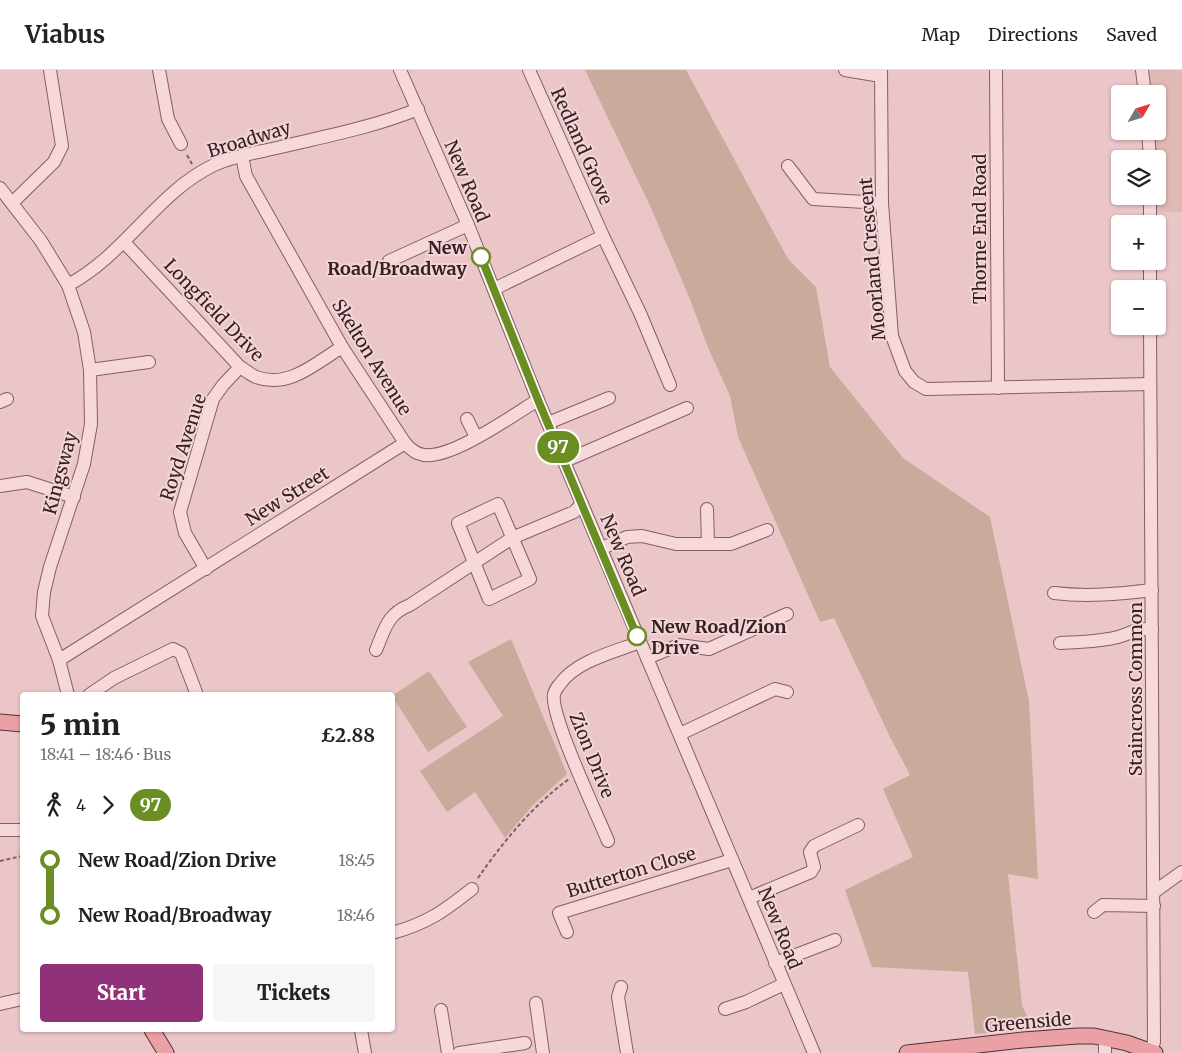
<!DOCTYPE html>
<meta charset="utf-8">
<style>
body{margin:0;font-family:Merriweather,serif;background:#f6f6f6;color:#222;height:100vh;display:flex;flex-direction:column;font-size:19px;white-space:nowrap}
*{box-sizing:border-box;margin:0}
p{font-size:16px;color:#767676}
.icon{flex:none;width:28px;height:28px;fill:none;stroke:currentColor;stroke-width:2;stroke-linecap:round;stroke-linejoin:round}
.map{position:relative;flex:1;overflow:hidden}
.panel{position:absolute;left:20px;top:622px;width:375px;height:340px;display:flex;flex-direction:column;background:#fff;border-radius:5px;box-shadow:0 1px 4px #0004}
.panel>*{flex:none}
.badge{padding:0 10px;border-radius:16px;font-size:18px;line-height:32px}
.needle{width:32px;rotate:51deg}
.fabs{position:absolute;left:1111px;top:15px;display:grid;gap:10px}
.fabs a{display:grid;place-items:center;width:55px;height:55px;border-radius:5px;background:#fff;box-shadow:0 1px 4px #0004;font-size:25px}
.map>.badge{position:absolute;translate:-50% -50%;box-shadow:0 0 0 2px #fff}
.legs{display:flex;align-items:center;gap:8px;height:55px;padding:0 20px;font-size:16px}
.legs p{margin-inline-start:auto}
.headline{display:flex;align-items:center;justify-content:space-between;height:85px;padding:0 20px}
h1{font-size:28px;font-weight:800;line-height:38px}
.cta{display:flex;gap:10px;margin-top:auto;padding:10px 20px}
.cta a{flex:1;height:58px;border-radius:5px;background:#903179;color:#fff;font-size:20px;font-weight:800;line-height:58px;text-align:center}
.cta a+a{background:#f6f6f6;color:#222}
ul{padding:0 20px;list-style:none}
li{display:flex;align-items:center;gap:18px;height:55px;font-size:19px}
li i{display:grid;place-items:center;width:8px;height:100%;margin:0 6px;background:currentColor}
li i::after{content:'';width:12px;height:12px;margin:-6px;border:4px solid;border-radius:50%;background:#fff}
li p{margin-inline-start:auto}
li:first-child i{background:linear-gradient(#0000 50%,currentColor 0)}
li:last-child i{background:linear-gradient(currentColor 50%,#0000 0)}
header{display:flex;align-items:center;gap:30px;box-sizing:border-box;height:70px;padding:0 25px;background:#fff;border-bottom:1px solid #e0e0e0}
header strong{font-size:24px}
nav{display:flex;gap:28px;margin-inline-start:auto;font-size:18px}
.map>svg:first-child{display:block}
.farmland{fill:#e0b8b4}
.green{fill:#c8ab9a}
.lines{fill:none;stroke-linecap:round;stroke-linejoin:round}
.minor-casing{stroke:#855d66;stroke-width:14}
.major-casing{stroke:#53313a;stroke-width:17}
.path{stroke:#855d66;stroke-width:2;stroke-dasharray:4 2.5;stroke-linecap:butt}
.minor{stroke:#f6d8da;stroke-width:12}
.major{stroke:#eba0a5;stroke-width:15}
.line-1-casing{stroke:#fff;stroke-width:11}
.line-1{stroke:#6b8e23;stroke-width:8}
.stop-1-dot{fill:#fff;stroke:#6b8e23;stroke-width:2.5}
.labels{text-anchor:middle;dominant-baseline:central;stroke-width:4;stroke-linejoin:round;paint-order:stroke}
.street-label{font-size:18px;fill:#362026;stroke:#f3d5d6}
.stop-label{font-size:18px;font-weight:bold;fill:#362026;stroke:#f3d5d6;text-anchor:end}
</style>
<header>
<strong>Viabus</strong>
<nav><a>Map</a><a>Directions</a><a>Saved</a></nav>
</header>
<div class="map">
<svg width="1182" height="983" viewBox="0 0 1182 983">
<rect width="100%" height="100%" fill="#ebc6c8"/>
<!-- farmland -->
<polygon class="farmland" points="1142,0 1182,0 1182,142 1150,143 1150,126 1158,126 1158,89 1150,89 1148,61 1158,61 1158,24 1145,24"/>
<!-- green -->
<g class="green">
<polygon points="585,0 686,0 788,189 816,217 830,297 903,388 990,447 1029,631 1038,809 1008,804 1022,935 1033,959 975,964 968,902 872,897 845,820 913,787 883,719 910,705 889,665 834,548 820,552 738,367 730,326 707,275 690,229 651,138"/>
<polygon points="511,569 567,704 533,735 505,768 475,722 447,742 420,701 503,646 468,592"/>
<polygon points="429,601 467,657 428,682 392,626"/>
</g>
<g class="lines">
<defs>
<g id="minor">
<polyline points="159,0 168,49 181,74"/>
<polyline points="400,0 468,155 538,330 814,983"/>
<polyline points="529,0 603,166 640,243 670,315"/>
<polyline points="845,0 881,6"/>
<polyline points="881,0 882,133 892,266 905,301 914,312 926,319 1150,314"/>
<polyline points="996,0 998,318"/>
<polyline points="1142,0 1145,24"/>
<polyline points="1148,61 1150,89"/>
<polyline points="242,86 246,106 342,277 405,373"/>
<polyline points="788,96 813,129 882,133"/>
<polyline points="0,118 41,171 68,215 84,262 90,300 91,354 84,394 50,497 44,522 42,546 59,590 68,625"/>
<polyline points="1150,126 1150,154"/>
<polyline points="12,133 54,92 62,76 50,0"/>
<path d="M124 172 240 297C245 300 251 305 256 307 289 319 316 293 342 277"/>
<polyline points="389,191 468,155"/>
<polyline points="1150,191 1150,219"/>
<path d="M68 215C125 185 157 122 214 95 231 87 253 83 272 79 321 67 372 58 418 39"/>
<polyline points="494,219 603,166"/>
<polyline points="1150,256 1154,972 1151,980"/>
<polyline points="90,300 149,292"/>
<polyline points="0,332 7,329"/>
<polyline points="467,349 476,367"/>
<polyline points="548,353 609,328"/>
<polyline points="565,391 687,338"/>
<polyline points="0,416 27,412 74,427"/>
<polygon points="498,434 530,509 489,529 458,453"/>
<polyline points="707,439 708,474"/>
<polyline points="601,477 607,476 627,467 642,466 676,474 731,474 767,460"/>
<polyline points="206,499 185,463 180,442 213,329 223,315 240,297"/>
<path d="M1054 523C1087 527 1119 524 1152 520"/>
<path d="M1060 573C1079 572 1099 572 1118 567 1133 563 1134 558 1152 559"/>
<path d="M376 580C385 559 387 544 410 535L512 468 574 442 582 434"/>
<polyline points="647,588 679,575 709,579 787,544"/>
<path d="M59 590 405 373C410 379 416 384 424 385 452 389 513 345 538 330"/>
<polyline points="89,625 114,608 173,579 181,583 197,625"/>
<polyline points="680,664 775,619 787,622"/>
<polyline points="0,760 22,760"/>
<path d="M608 771C597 744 550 646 554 624 555 621 558 616 560 614 576 591 614 582 640 572"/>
<polyline points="1154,822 1182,802"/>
<polyline points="749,828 811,802 814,797 810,782 814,776 858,755"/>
<polyline points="1094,842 1103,835 1154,836"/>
<polyline points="567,862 559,843 732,790"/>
<path d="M392 863C428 853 444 841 472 819"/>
<polyline points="775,893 835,870"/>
<polyline points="621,917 618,927 627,983"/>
<polyline points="536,933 543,983"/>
<polyline points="0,934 22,929"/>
<polyline points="725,939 746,932 784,914"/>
<polyline points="441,940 448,983"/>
<polyline points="361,960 365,983"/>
<polyline points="459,983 525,973"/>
<polyline points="1105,983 1105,968"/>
</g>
<g id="major">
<polyline points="0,652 22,654"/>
<polyline points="152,960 166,983"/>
<polyline points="907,983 1023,970 1078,966 1094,966 1127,973 1155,983"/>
</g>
</defs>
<!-- minor casing -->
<use href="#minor" class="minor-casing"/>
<!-- major casing -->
<use href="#major" class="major-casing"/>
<!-- path -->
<g class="path">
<polyline points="187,85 192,94"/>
<polyline points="0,791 22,786"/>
<path d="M478 808C502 773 534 734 569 709"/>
</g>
<!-- minor -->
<use href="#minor" class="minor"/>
<!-- major -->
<use href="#major" class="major"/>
</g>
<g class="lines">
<defs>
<polyline id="line-1" points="481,187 538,330 637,566"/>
</defs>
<!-- line-1 casing -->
<use href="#line-1" class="line-1-casing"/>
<!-- line-1 -->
<use href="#line-1" class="line-1"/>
</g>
<!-- markers -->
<g class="stop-1-dot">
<circle cx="481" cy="187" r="9"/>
<circle cx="637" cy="566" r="9"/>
</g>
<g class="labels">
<!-- street labels -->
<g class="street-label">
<text transform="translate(249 69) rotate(-17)">Broadway</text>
<text transform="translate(582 76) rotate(66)">Redland Grove</text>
<text transform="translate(467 111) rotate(67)">New Road</text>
<text transform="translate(979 159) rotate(-90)">Thorne End Road</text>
<text transform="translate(872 189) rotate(-95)">Moorland Crescent</text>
<text transform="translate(214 240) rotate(46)">Longfield Drive</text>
<text transform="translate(372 287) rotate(58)">Skelton Avenue</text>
<text transform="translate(183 377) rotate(-72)">Royd Avenue</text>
<text transform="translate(60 403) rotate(-75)">Kingsway</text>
<text transform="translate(287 426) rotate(-32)">New Street</text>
<text transform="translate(623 485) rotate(67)">New Road</text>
<text transform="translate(1135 619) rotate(-90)">Staincross Common</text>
<text transform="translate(592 685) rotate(68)">Zion Drive</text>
<text transform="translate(631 802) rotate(-17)">Butterton Close</text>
<text transform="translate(780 858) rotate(68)">New Road</text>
<text transform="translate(1028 952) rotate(-5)">Greenside</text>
</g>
<!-- stop labels -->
<g class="stop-label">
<text x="467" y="177">New<tspan x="467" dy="21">Road/Broadway</tspan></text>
<text x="651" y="556" text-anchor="start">New Road/Zion<tspan x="651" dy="21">Drive</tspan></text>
</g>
</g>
</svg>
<div class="fabs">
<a><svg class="needle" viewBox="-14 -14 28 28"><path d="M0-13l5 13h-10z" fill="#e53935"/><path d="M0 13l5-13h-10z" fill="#767676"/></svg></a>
<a><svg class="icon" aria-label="layers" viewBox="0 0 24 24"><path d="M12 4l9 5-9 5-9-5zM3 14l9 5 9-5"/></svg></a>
<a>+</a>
<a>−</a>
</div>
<b class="badge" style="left:558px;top:377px;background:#6b8e23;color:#fff">97</b>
<section class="panel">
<div class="headline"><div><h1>5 min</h1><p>18:41 – 18:46 · Bus</p></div><b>£2.88</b></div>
<div class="legs"><svg class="icon" aria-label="walk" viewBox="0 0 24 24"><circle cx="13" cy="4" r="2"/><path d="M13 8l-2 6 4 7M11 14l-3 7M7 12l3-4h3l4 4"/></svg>4<svg class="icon" aria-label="forward" viewBox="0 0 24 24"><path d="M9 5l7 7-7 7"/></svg><b class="badge" style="background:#6b8e23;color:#fff">97</b></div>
<ul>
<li><i style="color:#6b8e23"></i><b>New Road/Zion Drive</b><p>18:45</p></li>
<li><i style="color:#6b8e23"></i><b>New Road/Broadway</b><p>18:46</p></li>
</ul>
<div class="cta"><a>Start</a><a>Tickets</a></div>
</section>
</div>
